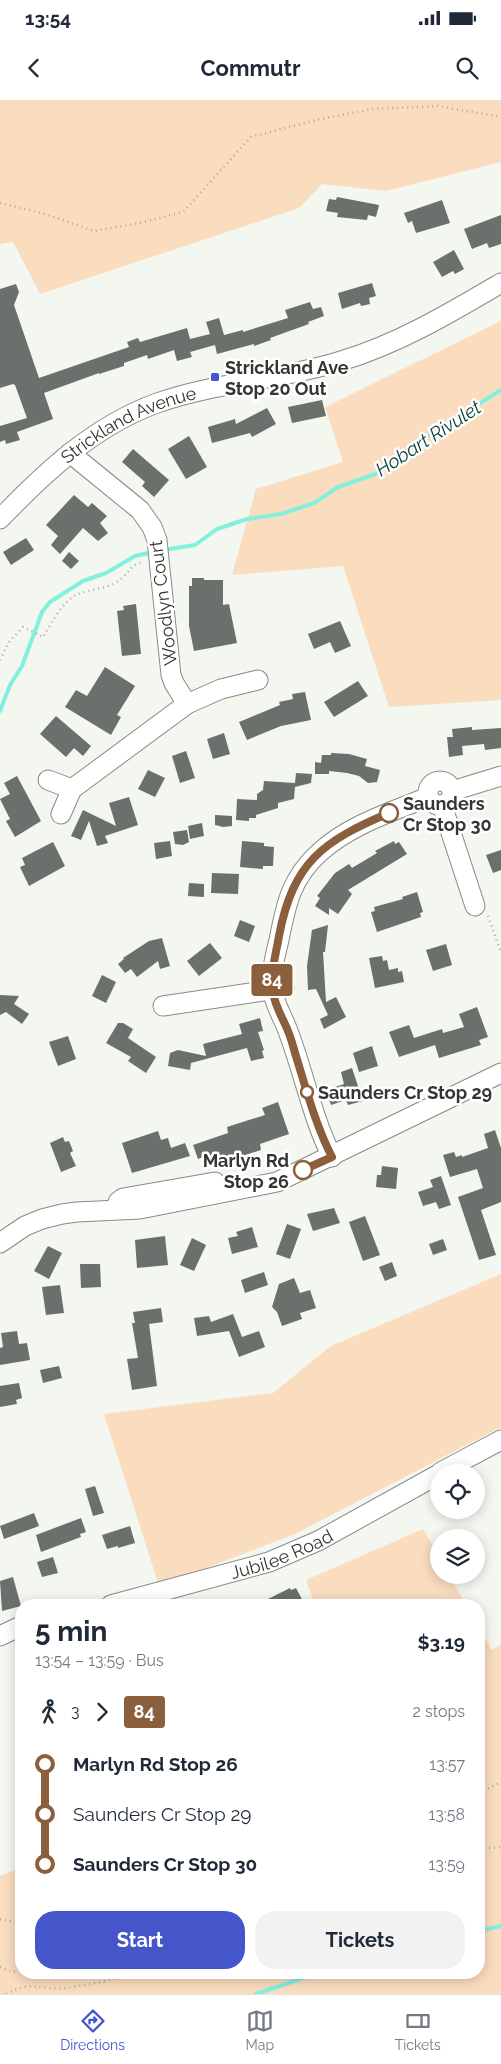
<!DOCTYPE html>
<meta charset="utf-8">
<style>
body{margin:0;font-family:Raleway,sans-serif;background:#f2f2f3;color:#1f2937;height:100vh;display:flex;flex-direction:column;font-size:19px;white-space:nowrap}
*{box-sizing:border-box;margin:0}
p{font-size:16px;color:#747a83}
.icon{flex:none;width:28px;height:28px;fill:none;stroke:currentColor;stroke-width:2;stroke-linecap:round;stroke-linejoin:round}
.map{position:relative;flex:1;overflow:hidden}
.side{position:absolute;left:15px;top:1499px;width:470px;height:380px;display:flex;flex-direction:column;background:#fff;border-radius:20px;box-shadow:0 2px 12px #0003}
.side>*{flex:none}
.badge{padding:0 10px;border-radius:4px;font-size:18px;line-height:32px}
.controls{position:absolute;left:430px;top:1364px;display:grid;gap:10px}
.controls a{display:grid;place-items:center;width:55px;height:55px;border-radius:50%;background:#fff;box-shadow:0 2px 12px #0003;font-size:25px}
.map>.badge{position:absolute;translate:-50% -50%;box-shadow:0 0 0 2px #fff}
.legs{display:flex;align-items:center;gap:8px;height:55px;padding:0 20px;font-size:16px}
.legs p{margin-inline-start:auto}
.headline{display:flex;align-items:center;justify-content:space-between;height:85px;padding:0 20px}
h1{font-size:28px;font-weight:700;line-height:38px}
.primary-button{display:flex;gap:10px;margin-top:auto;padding:10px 20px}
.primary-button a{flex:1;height:58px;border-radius:20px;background:#4556ca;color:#fff;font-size:20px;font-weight:700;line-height:58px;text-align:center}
.primary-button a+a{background:#f2f2f3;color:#1f2937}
ul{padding:0 20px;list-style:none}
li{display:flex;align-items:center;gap:18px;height:50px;font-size:19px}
li i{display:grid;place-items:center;width:8px;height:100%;margin:0 6px;background:currentColor}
li i::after{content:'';width:12px;height:12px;margin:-6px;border:4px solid;border-radius:50%;background:#fff}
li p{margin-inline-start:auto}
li:first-child i{background:linear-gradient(#0000 50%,currentColor 0)}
li:last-child i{background:linear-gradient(currentColor 50%,#0000 0)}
.status{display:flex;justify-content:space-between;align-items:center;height:35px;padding:0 25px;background:#fff;direction:ltr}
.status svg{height:14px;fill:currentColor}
header{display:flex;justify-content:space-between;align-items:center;height:65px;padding:0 20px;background:#fff;font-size:22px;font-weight:700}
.tabs{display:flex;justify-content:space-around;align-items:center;height:70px;border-top:1px solid #e0e1e3;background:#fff;font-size:14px;color:#747a83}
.tabs a{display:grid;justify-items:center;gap:2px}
.tabs .on{color:#4556ca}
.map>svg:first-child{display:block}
.green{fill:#fadcbf}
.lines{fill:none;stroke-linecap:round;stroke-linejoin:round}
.stream{stroke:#82efdf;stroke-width:4}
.building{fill:#6a706b}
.minor-casing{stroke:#888a84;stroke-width:21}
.path{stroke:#a9aba6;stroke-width:2.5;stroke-dasharray:1 4;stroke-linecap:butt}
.minor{stroke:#fff;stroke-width:19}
.line-1-casing{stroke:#fff;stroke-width:11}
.line-1{stroke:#8b5e3c;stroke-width:8}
.poi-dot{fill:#4556ca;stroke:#fff;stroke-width:2}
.stop-1-dot{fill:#fff;stroke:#8b5e3c;stroke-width:2.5}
.labels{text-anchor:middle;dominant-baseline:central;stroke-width:5;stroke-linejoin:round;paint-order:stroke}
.poi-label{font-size:18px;font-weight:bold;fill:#353634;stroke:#fff;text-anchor:start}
.street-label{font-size:18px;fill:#353634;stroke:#fff}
.stop-label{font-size:18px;font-weight:bold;fill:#353634;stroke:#fff;text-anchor:start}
.water-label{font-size:19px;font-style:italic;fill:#0e413b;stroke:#fff}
</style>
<div class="status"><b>13:54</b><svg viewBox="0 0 49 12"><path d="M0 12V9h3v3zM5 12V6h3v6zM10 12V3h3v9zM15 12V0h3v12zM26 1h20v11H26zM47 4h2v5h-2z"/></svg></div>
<header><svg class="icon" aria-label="back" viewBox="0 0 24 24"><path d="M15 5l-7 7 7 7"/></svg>Commutr<svg class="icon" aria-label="search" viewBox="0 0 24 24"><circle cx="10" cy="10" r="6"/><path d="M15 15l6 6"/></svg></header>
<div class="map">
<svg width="501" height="1894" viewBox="0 0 501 1894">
<rect width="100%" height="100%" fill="#f4f7f0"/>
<!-- green -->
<g class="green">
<polygon points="0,0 501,0 501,62 386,91 322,84 299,108 40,194 13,142 0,144"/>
<polygon points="501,221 501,600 389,607 343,466 232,475 256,389 343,362 325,307"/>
<polygon points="501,1174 501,1327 295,1434 159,1486 104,1314 273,1293 331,1246"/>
<polygon points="423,1429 439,1456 439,1475 449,1475 466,1505 315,1505 306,1480"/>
<polygon points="479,1527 492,1550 501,1545 501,1894 0,1894 0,1776 21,1768 21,1872 479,1872"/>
</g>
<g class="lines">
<!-- stream -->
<g class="stream">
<polyline points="163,450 195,445 217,429 247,419 281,414 314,403 338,387 376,374 405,351 501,290"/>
<polyline points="0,611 10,585 22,566 42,512 50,502 83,481 106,473 135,456 153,452"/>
<polyline points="479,1831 501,1826"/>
<polyline points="256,1894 321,1872"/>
</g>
</g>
<!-- building -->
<g class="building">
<polygon points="337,97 379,105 376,117 368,115 367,120 337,117 338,113 326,111 329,99 336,100"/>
<polygon points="442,100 450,123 416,133 412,121 408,123 404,113"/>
<polygon points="501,115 501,144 489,148 487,143 472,149 464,129"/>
<polygon points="454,150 464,169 455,174 453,171 442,177 433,162"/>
<polygon points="372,183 376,196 369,198 370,204 361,206 360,203 342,209 338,193"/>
<polygon points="16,184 19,192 14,205 39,278 129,247 127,242 138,238 140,242 187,228 190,239 210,234 206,222 219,218 224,235 243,230 243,232 288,218 285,210 310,202 313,209 321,207 324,216 308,222 309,224 270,238 271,240 254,246 254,244 217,254 215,245 190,252 192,257 177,261 174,250 148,259 147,255 124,263 124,266 99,274 99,273 44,293 53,319 17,332 20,340 6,344 5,340 0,342 0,326 27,318 15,285 13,284 0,288 0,189"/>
<polygon points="322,300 326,316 292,323 288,307"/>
<polygon points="267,308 276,324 252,337 250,333 212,343 208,327 235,319 236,324"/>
<polygon points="189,336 207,367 186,379 168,349"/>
<polygon points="133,349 169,380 154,397 142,386 145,382 122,362"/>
<polygon points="74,395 88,407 92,403 107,416 100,423 108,433 98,441 83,428 60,454 51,445 58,436 46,425"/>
<polygon points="26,438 34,450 11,465 3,452"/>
<polygon points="69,452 79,461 71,469 62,461"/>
<polygon points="192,478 204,478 204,480 223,480 223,505 229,504 237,543 194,551 189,526 189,486 192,486"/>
<polygon points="136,504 141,554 122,556 117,511 124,510 123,506"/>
<polygon points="340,521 351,546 335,553 330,542 314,549 308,534"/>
<polygon points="105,567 135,586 117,615 121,617 111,635 65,607 76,590 87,596"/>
<polygon points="358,581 368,596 334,617 324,602"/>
<polygon points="305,592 311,620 281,626 247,640 239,622 280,605 279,602 293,599 292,594"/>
<polygon points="56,616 91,646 83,656 74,648 66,657 40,634"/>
<polygon points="472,627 472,630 501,628 501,648 485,650 484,644 462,646 463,655 449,657 447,637 453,637 452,629"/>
<polygon points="224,633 230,654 213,659 207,639"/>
<polygon points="186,651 195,678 180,683 172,656"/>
<polygon points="331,653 349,654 367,659 365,666 380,670 377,682 368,683 359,676 347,673 329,671 329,674 315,674 315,662 321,663 322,655 331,655"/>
<polygon points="148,670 165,678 155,697 138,689"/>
<polygon points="296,673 312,674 311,683 295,687 294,699 278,703 278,708 256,715 256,718 249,718 249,721 236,720 237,699 257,700 257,694 263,690 264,681 295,683"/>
<polygon points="17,676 41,721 15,737 6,721 10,719 0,699 10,694 4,683"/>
<polygon points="129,697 138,725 105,736 108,743 97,746 89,721 81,740 71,736 83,710 116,726 109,703"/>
<polygon points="215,715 232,716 232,726 223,727 215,725"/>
<polygon points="202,723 204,736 190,739 188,726"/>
<polygon points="187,730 189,742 183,745 175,744 173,732"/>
<polygon points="170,741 172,756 156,759 154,743"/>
<polygon points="242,741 264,743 264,746 274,747 273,766 263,766 263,769 240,767"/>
<polygon points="394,741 395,744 399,742 407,754 348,790 352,794 338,814 329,808 329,815 315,806 320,798 317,796 335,773 349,764 352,768 377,753 375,751"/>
<polygon points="53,742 65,766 29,786 20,767 25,765 22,758"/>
<polygon points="501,750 501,770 493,773 486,755"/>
<polygon points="212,773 239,774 238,794 211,793"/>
<polygon points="189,783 204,784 204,797 188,796"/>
<polygon points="417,792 423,812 420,813 421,817 377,832 371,812 375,811 374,807 403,799 402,797"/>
<polygon points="240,820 255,826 249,842 234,836"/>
<polygon points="328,825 325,852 323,852 326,902 336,897 346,917 324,929 320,919 328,915 316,889 308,890 307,866 312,830"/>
<polygon points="162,838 170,866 160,869 158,861 137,877 131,869 125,873 118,864 124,859 123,858 149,841"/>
<polygon points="210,843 222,858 199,876 187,861"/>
<polygon points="446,844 452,865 433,871 426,850"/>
<polygon points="382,856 383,861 387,860 389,870 398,868 398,872 402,871 404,882 375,888 369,858"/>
<polygon points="102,875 116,882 106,903 92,896"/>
<polygon points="0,895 19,896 14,904 29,914 22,924 6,912 0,915"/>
<polygon points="477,907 488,937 479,940 481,945 439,958 435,945 399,957 389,932 409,925 414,938 442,929 443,933 464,927 459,914"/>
<polygon points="260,918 263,931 258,932 264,950 262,951 264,958 251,961 247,948 191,963 190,970 168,966 170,953 178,950 206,956 203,944 242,934 239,924"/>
<polygon points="118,923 123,923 133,929 128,938 156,957 146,973 128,961 131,957 106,943"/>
<polygon points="68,936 76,959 58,966 49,942"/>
<polygon points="372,946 378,966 359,972 353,953"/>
<polygon points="352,968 363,1001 348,1005 346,1000 331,1005 326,990 344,984 341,972"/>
<polygon points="278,1002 289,1034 260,1044 261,1050 236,1058 235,1054 216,1060 215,1057 204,1061 203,1057 198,1059 193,1045 228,1033 227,1027 265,1015 262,1008"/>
<polygon points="495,1030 501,1048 501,1102 481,1110 496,1155 479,1160 458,1097 483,1088 477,1069 450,1077 443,1055 454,1052 456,1057 462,1055 462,1057 488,1048 484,1034"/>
<polygon points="158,1031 161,1040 168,1038 171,1048 185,1043 190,1056 132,1073 122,1043"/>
<polygon points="63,1037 65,1042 69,1041 73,1051 70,1053 76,1066 61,1072 50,1043"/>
<polygon points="382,1066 398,1068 396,1089 376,1087 377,1075 381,1075"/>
<polygon points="441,1076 451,1105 439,1109 436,1102 423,1106 418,1092 433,1087 430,1080"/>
<polygon points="334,1108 340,1123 313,1131 307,1114"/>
<polygon points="365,1116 380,1155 363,1161 349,1122"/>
<polygon points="287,1124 301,1129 290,1159 276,1154"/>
<polygon points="252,1127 258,1147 232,1154 228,1138 238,1136 236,1132"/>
<polygon points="165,1136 168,1165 137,1168 135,1140"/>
<polygon points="192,1138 206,1145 194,1171 180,1165"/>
<polygon points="443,1139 447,1150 433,1155 429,1144"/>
<polygon points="48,1146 62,1153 49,1179 34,1171"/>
<polygon points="392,1162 397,1176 385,1181 379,1167"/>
<polygon points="80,1164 100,1164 101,1187 81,1188"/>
<polygon points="264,1172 268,1185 245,1193 241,1180"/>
<polygon points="294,1178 300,1193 310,1190 316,1208 300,1213 302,1219 282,1226 277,1212 272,1207 279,1184"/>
<polygon points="60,1185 64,1213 46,1215 42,1187"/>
<polygon points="161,1208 163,1222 149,1224 157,1286 132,1290 127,1259 138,1258 132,1223 135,1223 133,1212"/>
<polygon points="233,1214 242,1237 259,1231 265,1247 239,1257 229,1231 197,1236 194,1218 209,1216 211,1222"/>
<polygon points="17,1231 19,1244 27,1243 30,1260 0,1265 0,1248 3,1247 1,1233"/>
<polygon points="59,1266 62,1278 43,1283 40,1270"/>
<polygon points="19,1283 22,1298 16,1300 17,1304 0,1307 0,1286"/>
<polygon points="95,1386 104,1413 93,1416 85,1389"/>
<polygon points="34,1413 39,1426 4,1439 0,1426"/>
<polygon points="81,1418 86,1432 80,1434 81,1437 41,1452 36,1435"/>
<polygon points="130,1426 135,1443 118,1448 118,1446 107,1449 102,1435"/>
<polygon points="53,1457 58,1473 42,1477 37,1462"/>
<polygon points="13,1477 21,1506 2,1511 0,1481"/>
<polygon points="290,1488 291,1490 296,1488 305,1505 256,1505"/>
</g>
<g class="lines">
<defs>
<g id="minor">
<path id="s1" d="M0 419C45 372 94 326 157 303 217 282 281 280 341 261 398 244 450 213 501 183"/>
<polyline points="187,604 221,589 258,580"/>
<polyline points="48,680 72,689"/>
<circle cx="440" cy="693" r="12"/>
<polyline points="452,691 501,676"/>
<polyline points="442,705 475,806"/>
<polyline points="61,714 72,689 187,604 174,583 171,575 157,440 152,427 140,410 70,353"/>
<polyline points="163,906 284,888"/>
<path d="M332 1057C312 1017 304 973 288 931 283 917 274 904 272 888 271 872 275 856 279 840 286 804 291 778 320 752 350 725 391 712 428 697"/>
<polyline points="116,1109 118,1102 123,1098 215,1082"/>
<polyline points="0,1143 25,1126 42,1119 62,1114 77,1112 140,1109 277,1082 501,973"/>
<polyline points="441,1372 501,1340"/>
<path id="s2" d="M111 1505 269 1462 318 1441 439 1374"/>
<polyline points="0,1536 21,1526"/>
</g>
</defs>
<!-- minor casing -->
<use href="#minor" class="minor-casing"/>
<!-- path -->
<g class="path">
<polyline points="0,103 42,113 94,131 140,123 183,112 251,37 316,20 372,9 438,6 501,17"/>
<path d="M0 560 9 542 23 527 43 537C51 524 62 502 76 495 90 489 109 489 120 480 131 471 129 465 144 462"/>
<polyline points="488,816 501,853"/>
<polyline points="479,1693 501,1682"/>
<polyline points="479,1749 501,1747"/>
<polyline points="0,1819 21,1823"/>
<polyline points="0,1867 13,1872 21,1869"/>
<path d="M6 1894C35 1879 39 1891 66 1888 91 1885 117 1878 142 1872"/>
</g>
<!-- minor -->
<use href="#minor" class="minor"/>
</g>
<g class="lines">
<defs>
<path id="line-1" d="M303 1070 332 1057C315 1024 306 988 295 953 293 946 291 938 288 931 283 918 275 907 273 892 270 873 276 854 279 836 293 762 323 741 389 713"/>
</defs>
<!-- line-1 casing -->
<use href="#line-1" class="line-1-casing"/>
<!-- line-1 -->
<use href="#line-1" class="line-1"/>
</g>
<!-- markers -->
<rect class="poi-dot" x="210" y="272" width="10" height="10" rx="2.5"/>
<g class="stop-1-dot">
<circle cx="389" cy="713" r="9"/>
<circle cx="307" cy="992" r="6"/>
<circle cx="303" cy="1070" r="9"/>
</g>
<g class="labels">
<!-- poi labels -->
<g class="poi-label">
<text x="225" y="267">Strickland Ave<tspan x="225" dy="21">Stop 20 Out</tspan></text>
</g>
<!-- street labels -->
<g class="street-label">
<text stroke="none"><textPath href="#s1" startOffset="162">Strickland Avenue</textPath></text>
<text transform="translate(163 503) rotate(-97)">Woodlyn Court</text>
<text stroke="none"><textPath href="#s2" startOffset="178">Jubilee Road</textPath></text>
</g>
<!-- stop labels -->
<g class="stop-label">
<text x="403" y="703">Saunders<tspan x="403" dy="21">Cr Stop 30</tspan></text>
<text x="318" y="992">Saunders Cr Stop 29</text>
<text x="289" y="1060" text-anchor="end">Marlyn Rd<tspan x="289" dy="21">Stop 26</tspan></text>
</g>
<!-- water labels -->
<g class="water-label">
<text transform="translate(428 338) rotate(-33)">Hobart Rivulet</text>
</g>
</g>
</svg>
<div class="controls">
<a><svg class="icon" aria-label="locate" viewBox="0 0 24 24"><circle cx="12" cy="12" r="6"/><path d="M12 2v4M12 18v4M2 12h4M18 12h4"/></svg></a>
<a><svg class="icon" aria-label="layers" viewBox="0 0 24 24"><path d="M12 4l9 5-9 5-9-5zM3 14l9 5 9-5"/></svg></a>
</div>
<b class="badge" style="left:272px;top:880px;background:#8b5e3c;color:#fff">84</b>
<section class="side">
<div class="headline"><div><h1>5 min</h1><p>13:54 – 13:59 · Bus</p></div><b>$3.19</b></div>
<div class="legs"><svg class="icon" aria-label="walk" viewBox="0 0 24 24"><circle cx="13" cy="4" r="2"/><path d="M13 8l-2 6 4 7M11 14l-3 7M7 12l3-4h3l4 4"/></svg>3<svg class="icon" aria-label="forward" viewBox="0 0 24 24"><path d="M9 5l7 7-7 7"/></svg><b class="badge" style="background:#8b5e3c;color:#fff">84</b><p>2 stops</p></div>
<ul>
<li><i style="color:#8b5e3c"></i><b>Marlyn Rd Stop 26</b><p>13:57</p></li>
<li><i style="color:#8b5e3c"></i><span>Saunders Cr Stop 29</span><p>13:58</p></li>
<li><i style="color:#8b5e3c"></i><b>Saunders Cr Stop 30</b><p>13:59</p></li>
</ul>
<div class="primary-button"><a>Start</a><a>Tickets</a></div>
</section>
</div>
<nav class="tabs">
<a class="on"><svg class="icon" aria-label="directions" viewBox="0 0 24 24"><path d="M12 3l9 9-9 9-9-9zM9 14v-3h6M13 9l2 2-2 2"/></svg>Directions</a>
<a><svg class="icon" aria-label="map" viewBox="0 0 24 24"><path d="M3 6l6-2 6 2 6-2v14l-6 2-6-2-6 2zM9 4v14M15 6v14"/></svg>Map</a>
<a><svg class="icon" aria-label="tickets" viewBox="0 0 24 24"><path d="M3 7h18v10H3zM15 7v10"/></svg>Tickets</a>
</nav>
